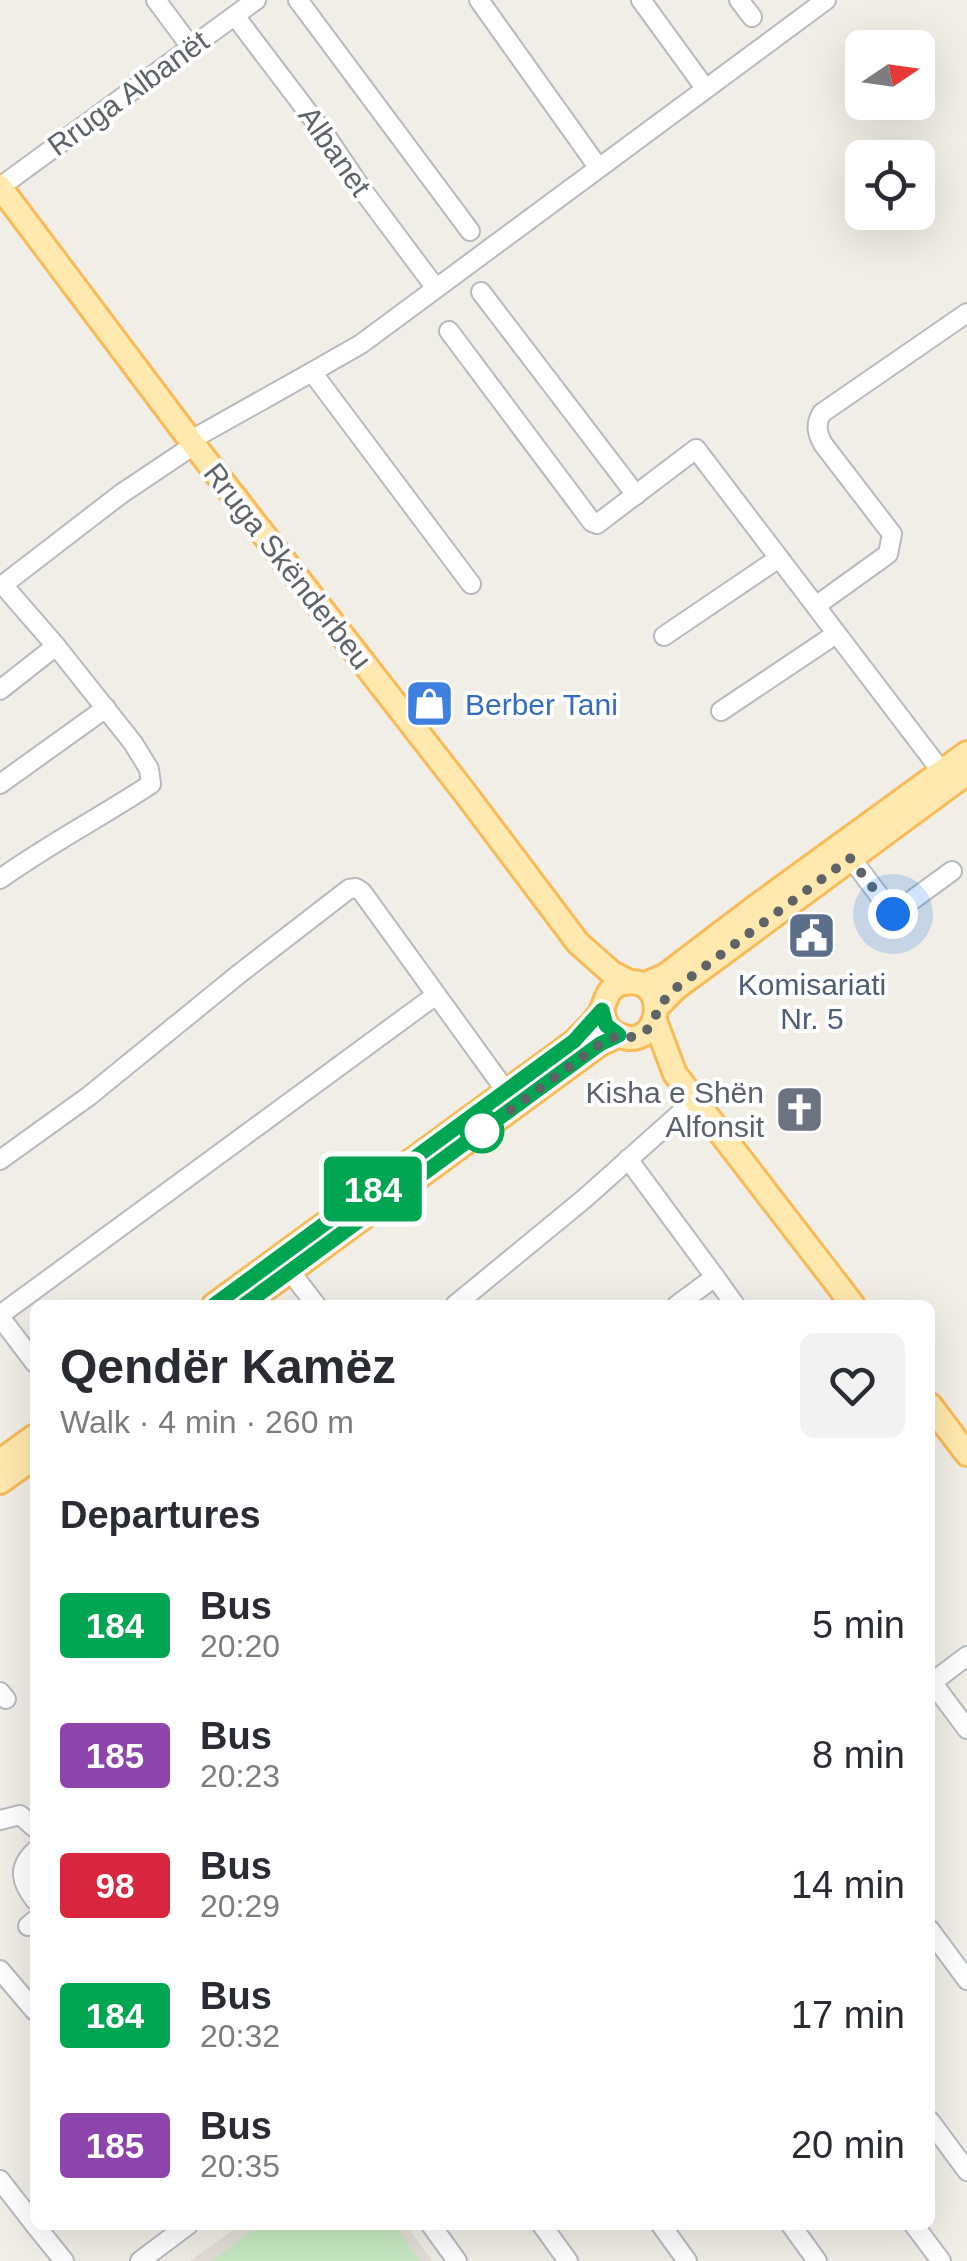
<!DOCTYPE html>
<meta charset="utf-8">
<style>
body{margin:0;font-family:Arial,sans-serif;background:#f2f2f3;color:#2b2b33;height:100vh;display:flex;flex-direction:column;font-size:38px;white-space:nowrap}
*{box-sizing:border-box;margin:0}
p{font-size:32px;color:#7c7c81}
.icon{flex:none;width:55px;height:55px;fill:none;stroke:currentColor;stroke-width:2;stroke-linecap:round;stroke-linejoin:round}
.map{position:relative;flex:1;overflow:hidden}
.sheet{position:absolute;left:30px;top:1300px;width:905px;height:930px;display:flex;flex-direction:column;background:#fff;border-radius:15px;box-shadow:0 10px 40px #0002}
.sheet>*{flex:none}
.badge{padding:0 20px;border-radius:8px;font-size:35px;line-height:65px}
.needle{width:65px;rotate:77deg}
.tools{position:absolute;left:845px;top:30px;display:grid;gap:20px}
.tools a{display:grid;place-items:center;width:90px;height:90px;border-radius:15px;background:#fff;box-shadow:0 10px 40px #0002;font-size:50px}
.you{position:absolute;width:50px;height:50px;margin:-25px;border:8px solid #fff;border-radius:50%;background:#1a73e8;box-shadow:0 0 0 15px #1a73e833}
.map>.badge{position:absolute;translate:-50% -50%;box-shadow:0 0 0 5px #fff}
h2{padding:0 30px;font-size:38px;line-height:90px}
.round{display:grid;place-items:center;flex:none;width:105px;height:105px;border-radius:15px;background:#f2f2f3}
.head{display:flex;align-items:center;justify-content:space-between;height:170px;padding:0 30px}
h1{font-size:48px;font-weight:600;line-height:75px}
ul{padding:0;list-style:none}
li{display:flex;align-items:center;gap:30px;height:130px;padding:0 30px}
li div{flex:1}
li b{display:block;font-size:38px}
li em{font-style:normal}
li .badge{min-width:110px;font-weight:700;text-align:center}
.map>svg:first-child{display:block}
.education{fill:#e3dfd8}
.green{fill:#c7e9c2}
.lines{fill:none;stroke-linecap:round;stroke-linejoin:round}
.minor-casing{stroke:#b7babe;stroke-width:22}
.major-casing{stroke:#f9ba58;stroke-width:28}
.minor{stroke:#fff;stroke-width:18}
.major{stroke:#ffe9ae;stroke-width:22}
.line-casing{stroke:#fff;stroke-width:22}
.line{stroke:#00a651;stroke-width:15}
.walk{stroke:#5e6368;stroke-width:10;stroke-dasharray:0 18}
.stop-dot{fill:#fff;stroke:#00a651;stroke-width:5}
.labels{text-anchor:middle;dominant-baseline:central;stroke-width:8;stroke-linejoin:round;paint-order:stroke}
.street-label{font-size:30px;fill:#5e6368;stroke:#fff}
.shop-label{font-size:30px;fill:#366cbe;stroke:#fff;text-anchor:start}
.service-label{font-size:30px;fill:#4e5e75;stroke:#fff}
.worship-label{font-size:30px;fill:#5b616d;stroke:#fff;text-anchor:end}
</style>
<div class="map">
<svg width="967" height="2261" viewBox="0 0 967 2261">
<rect width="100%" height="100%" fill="#f1eee7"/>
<!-- education -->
<polygon class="education" points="240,2225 406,2225 432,2261 190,2261"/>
<!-- green -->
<polygon class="green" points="260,2225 394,2225 420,2261 211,2261"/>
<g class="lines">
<defs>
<g id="minor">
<polyline points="156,0 191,47"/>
<polyline points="298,0 470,231"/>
<polyline points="479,0 598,167"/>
<polyline points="641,0 705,88"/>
<polyline points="739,0 752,17"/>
<polyline points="235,16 326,136 361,188 435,287"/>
<polyline points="0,187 256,0"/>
<polyline points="481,292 636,495"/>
<polyline points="449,331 592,522 597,524 696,449 942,772"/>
<polyline points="312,372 361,344 826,0"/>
<polyline points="191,440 312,372 471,584"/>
<polyline points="0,587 121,494 194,445"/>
<path d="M817 605 888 554 892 534 823 444C817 433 815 424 822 413L967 313"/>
<polyline points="664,636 779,558"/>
<polyline points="0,690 56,646"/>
<polyline points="721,711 836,634"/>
<polyline points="0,784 106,708"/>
<polyline points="851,858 893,914 952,871"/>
<path d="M0 879C49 844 101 817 151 784L149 769 133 743 56 646 3 585"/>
<polyline points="628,1159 715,1277"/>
<polyline points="0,1160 89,1096 239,974 349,889 356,888 362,892 506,1091"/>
<polyline points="290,1271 316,1305"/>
<polyline points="455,1305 584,1199 695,1100"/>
<polyline points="677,1305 715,1277 735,1305"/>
<polyline points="0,1315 436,995"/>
<polyline points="0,1317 35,1363"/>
<polyline points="932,1682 967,1729"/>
<polyline points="930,1684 967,1656"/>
<polyline points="0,1692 6,1699"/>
<polyline points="0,1820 20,1815 35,1828"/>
<path d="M35 1851C17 1868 21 1882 35 1900"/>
<polyline points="28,1926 35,1920"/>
<polyline points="930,1930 967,1980"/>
<polyline points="0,1970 35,2011"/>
<polyline points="930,2121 967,2171"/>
<polyline points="0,2180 35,2225"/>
<polyline points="35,2225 64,2261"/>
<polyline points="431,2225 457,2261"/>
<polyline points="542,2225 568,2261"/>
<polyline points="661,2225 687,2261"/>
<polyline points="791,2225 817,2261"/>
<polyline points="914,2225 941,2261"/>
<polyline points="140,2261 188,2225"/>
</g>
<g id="major">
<polyline points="0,187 194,445 465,793 578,943 612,973 630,982"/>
<polyline points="643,985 666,975 754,908 967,753"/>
<polyline points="657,1007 676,988 967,773"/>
<polyline points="655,1021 675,1074 853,1305"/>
<path d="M214 1305 575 1041C583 1032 595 1023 601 1011 607 999 607 986 624 983 671 973 663 1054 618 1035 607 1030 604 1020 602 1009"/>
<polyline points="244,1305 600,1044 619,1035"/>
<polyline points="930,1405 967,1454"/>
<polyline points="0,1461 35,1436"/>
<polyline points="0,1482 35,1457"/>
</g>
</defs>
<!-- minor casing -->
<use href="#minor" class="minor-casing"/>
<!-- major casing -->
<use href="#major" class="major-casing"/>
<!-- minor -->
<use href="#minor" class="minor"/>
<!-- major -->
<use href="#major" class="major"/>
</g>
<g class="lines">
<defs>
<polyline id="line" points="214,1305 574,1041 602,1010 606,1025 619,1035 600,1044 244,1305"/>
</defs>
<!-- line casing -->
<use href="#line" class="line-casing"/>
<!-- line -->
<use href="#line" class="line"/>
<!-- walk -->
<polyline class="walk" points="482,1131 600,1044 619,1035 632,1037 645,1032 655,1021 657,1008 676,988 850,858 893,914"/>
</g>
<!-- icons -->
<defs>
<symbol id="shop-square" viewBox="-11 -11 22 22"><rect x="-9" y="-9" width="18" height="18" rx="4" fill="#3f7fe0" stroke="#fff"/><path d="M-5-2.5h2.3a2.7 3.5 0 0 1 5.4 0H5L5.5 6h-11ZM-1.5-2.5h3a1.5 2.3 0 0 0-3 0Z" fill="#fff"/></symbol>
<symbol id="civic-square" viewBox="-11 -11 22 22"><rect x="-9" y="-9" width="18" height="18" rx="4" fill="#5c6f8a" stroke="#fff"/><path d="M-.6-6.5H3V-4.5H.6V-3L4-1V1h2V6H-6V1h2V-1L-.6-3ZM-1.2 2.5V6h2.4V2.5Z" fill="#fff"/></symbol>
<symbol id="church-square" viewBox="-11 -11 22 22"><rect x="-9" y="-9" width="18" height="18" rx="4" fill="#6b7280" stroke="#fff"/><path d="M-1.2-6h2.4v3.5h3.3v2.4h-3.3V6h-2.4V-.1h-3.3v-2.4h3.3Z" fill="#fff"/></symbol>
</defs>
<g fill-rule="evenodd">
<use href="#shop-square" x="402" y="676" width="55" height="55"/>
<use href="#civic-square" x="784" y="908" width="55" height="55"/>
<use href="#church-square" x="772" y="1082" width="55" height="55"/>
</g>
<!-- markers -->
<circle class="stop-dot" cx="482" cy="1131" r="20"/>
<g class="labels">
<!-- street labels -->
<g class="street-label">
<text transform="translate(128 93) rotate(-36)">Rruga Albanët</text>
<text transform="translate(335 151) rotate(55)">Albanet</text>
<text transform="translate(288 566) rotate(52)">Rruga Skënderbeu</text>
</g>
<!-- shop labels -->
<g class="shop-label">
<text x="465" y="704">Berber Tani</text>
</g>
<!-- service labels -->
<g class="service-label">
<text x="812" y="984">Komisariati<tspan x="812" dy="34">Nr. 5</tspan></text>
</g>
<!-- worship labels -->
<g class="worship-label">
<text x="764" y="1092">Kisha e Shën<tspan x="764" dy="34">Alfonsit</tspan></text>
</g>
</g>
</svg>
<div class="tools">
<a><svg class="needle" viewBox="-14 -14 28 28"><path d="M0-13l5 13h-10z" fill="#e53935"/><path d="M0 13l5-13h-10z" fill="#7c7c81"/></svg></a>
<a><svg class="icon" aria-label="locate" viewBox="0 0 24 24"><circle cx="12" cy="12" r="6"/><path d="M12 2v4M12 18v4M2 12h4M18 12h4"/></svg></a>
</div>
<div class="you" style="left:893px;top:914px"></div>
<b class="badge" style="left:373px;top:1189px;background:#00a651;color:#fff">184</b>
<section class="sheet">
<div class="head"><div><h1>Qendër Kamëz</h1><p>Walk · 4 min · 260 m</p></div><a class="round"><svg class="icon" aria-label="heart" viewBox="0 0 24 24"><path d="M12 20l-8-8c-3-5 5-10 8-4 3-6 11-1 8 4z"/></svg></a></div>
<h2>Departures</h2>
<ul>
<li><span class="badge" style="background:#00a651;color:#fff">184</span><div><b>Bus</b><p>20:20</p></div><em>5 min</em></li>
<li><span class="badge" style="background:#8e44ad;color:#fff">185</span><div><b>Bus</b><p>20:23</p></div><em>8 min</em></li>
<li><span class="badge" style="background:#d7263d;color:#fff">98</span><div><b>Bus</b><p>20:29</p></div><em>14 min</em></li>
<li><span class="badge" style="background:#00a651;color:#fff">184</span><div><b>Bus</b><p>20:32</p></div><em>17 min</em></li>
<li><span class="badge" style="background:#8e44ad;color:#fff">185</span><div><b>Bus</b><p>20:35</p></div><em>20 min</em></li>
</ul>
</section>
</div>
